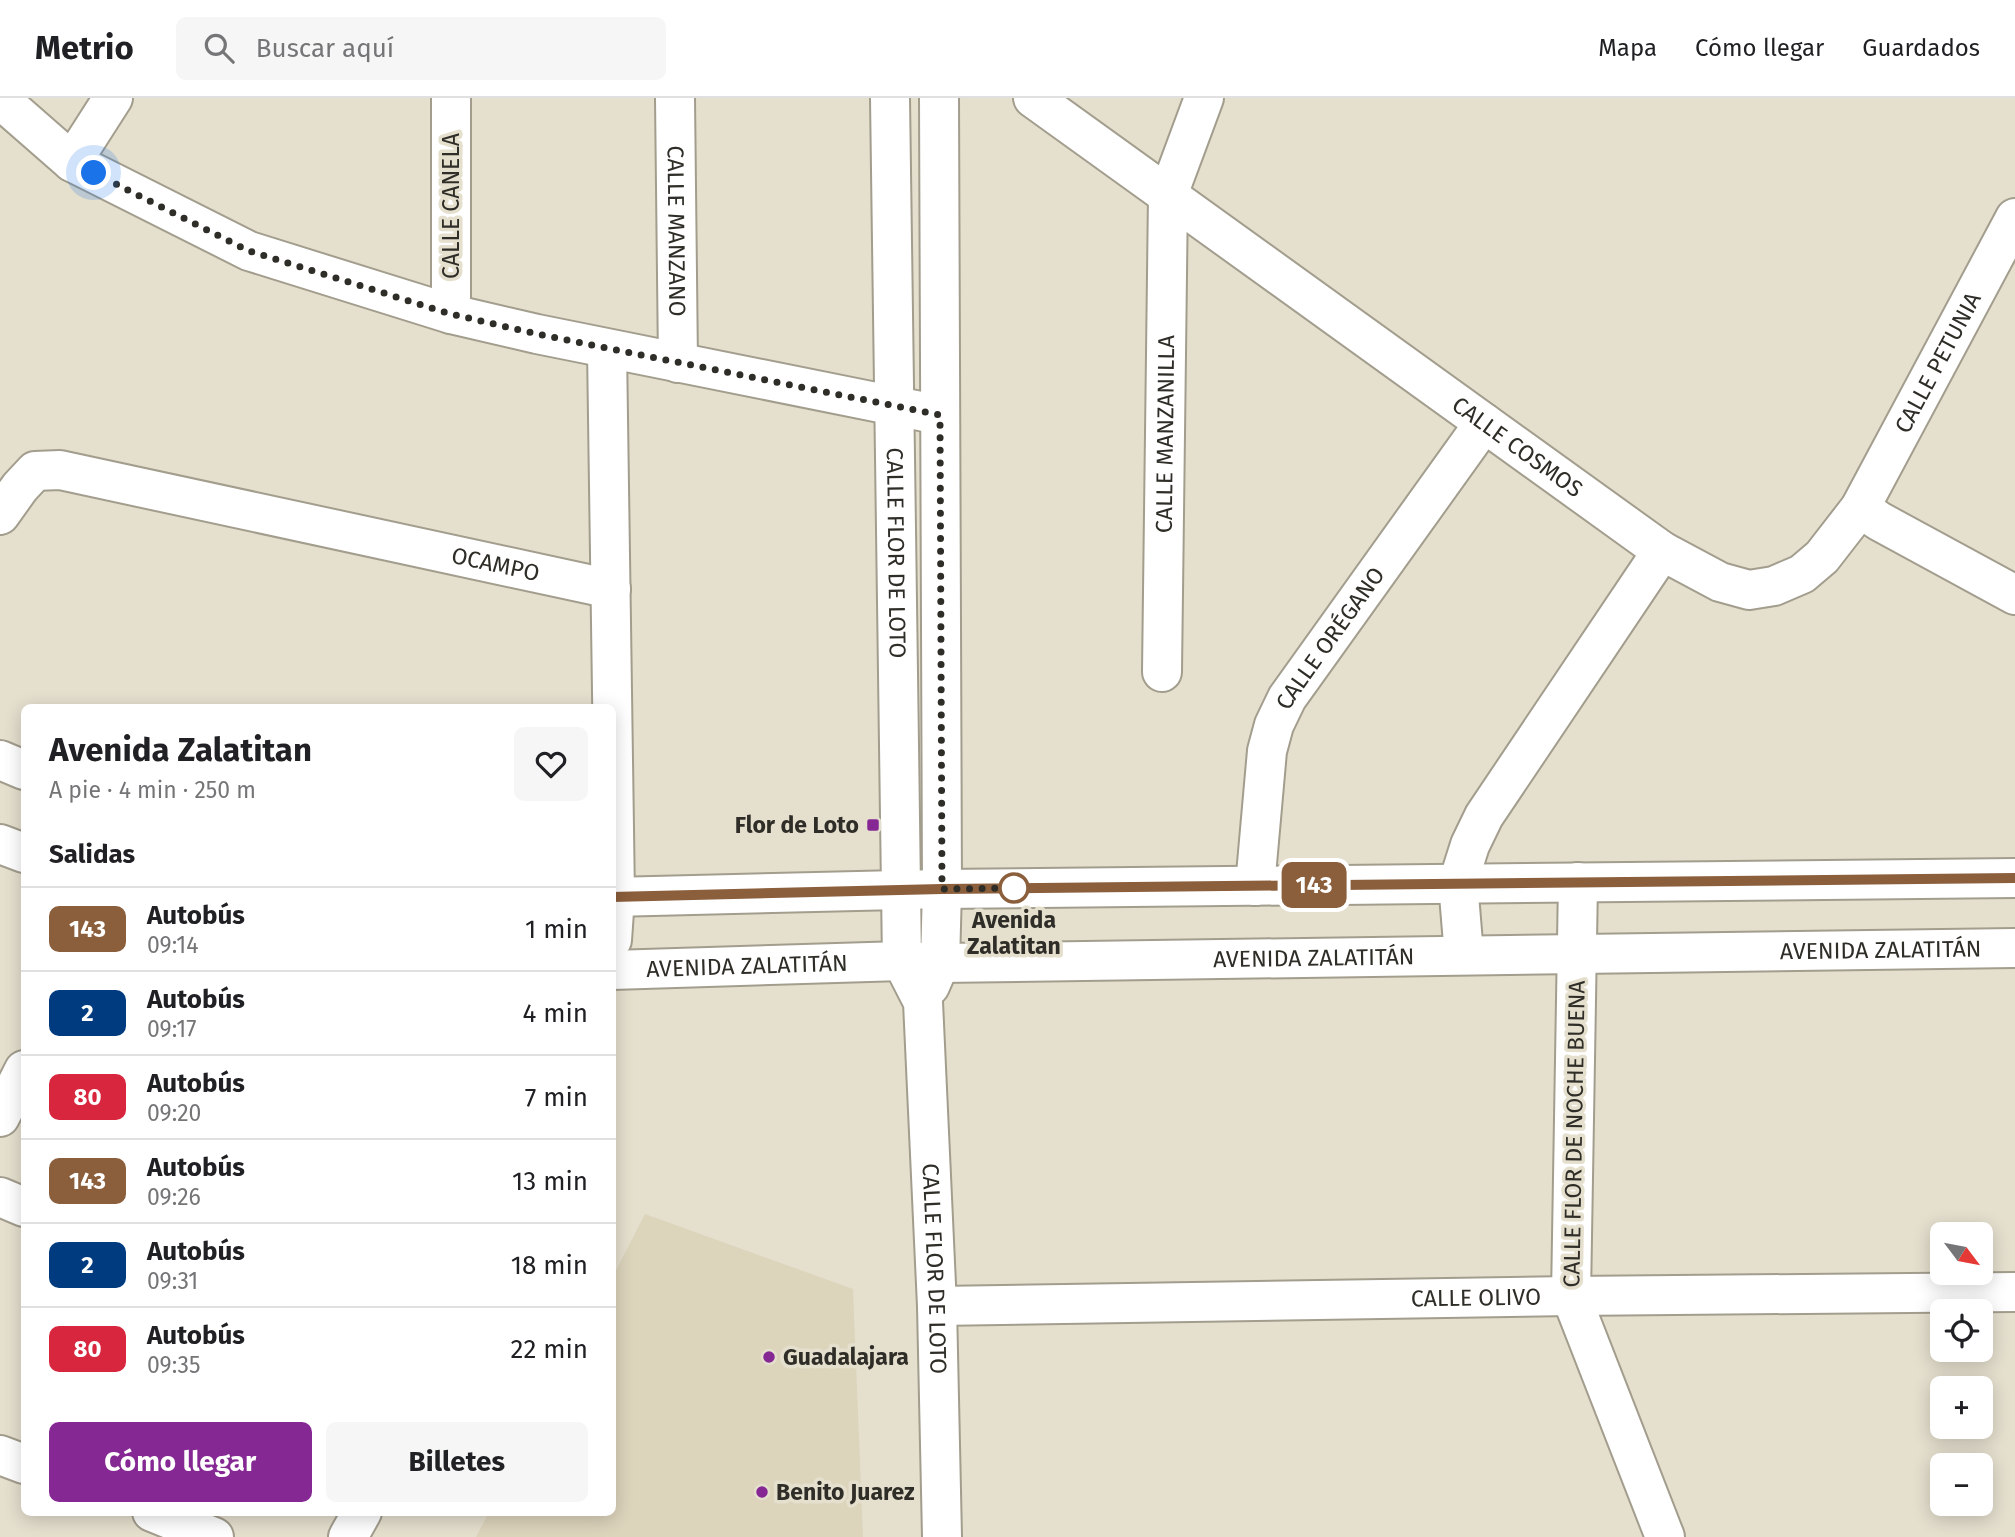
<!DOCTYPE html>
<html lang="es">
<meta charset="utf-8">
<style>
body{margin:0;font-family:"Fira Sans",sans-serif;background:#f6f6f6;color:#202124;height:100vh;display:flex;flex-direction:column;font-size:26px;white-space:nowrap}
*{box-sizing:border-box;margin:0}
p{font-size:23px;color:#757577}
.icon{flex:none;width:38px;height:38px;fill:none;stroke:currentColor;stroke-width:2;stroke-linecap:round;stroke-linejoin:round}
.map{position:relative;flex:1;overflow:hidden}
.sheet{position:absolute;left:21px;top:606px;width:595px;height:812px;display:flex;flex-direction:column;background:#fff;border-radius:10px;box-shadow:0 4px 18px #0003}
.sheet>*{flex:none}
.badge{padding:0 14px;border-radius:10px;font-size:24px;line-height:46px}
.needle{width:46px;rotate:122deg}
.buttons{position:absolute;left:1930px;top:1124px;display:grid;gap:14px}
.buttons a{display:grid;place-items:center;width:63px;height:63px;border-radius:10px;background:#fff;box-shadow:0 4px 18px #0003;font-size:35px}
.you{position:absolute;width:35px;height:35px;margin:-18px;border:5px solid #fff;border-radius:50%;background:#1a73e8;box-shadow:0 0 0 10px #1a73e833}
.map>.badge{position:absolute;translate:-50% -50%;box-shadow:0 0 0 4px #fff}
h2{padding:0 28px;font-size:26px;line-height:63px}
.round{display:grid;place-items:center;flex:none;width:74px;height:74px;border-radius:10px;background:#f6f6f6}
.headline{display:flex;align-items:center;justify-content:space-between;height:119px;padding:0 28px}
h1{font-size:33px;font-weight:700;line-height:52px}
.action{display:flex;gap:14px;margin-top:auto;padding:14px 28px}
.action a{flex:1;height:80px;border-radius:10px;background:#852893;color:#fff;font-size:28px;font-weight:700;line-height:80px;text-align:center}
.action a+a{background:#f6f6f6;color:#202124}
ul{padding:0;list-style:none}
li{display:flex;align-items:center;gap:21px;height:84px;padding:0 28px;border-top:2px solid #e0e0e0}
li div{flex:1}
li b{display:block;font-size:26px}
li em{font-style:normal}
li .badge{min-width:77px;font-weight:700;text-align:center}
header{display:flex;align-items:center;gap:42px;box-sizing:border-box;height:98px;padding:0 35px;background:#fff;border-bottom:2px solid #e0e0e0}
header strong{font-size:33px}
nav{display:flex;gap:38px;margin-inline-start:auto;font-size:24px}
.search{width:490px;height:63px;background:#f6f6f6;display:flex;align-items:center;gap:18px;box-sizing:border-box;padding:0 24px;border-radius:10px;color:#757577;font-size:26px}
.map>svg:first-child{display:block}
.built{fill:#ddd4bc}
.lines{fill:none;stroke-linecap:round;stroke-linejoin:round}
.minor-casing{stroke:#a29d8d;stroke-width:42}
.minor{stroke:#fff;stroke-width:38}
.line-casing{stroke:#fff;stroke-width:16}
.line{stroke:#8b5e3c;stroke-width:10}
.walk{stroke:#2f2d27;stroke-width:7;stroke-dasharray:0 12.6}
.poi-dot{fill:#852893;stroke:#e5dfce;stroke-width:2.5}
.stop-dot{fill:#fff;stroke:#8b5e3c;stroke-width:3.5}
.labels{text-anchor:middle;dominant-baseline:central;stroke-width:7;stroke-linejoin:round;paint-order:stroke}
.street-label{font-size:23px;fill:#2f2d27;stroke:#e5dfce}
.poi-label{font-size:23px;font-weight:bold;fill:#2f2d27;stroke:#e5dfce;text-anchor:start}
.stop-label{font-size:23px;font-weight:bold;fill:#2f2d27;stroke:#e5dfce}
</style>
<header>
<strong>Metrio</strong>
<div class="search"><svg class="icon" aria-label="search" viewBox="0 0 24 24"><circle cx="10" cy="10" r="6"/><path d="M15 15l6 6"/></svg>Buscar aquí</div>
<nav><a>Mapa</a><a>Cómo llegar</a><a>Guardados</a></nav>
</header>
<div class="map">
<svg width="2015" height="1439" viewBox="0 0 2015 1439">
<rect width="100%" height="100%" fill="#e5dfce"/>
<!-- built -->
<polygon class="built" points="645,1116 853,1191 863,1439 476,1439 489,1414 612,1414 613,1178"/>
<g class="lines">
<defs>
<g id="minor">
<polyline points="451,0 451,216"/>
<path id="s1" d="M675 0 678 265"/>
<path id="s2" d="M890 0 902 863 923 904 937 1208 942 1439"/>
<path id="s3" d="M1033 0 1662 453 1720 484 1749 492 1774 488 1802 476 1822 459 1860 410 2015 120"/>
<polyline points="0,1 72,64 249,153 451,216 537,236 940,317"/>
<polyline points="72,64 113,0"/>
<polyline points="607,251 615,799 612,842"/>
<polyline points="1860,410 1879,423 2015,497"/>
<path id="s4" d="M0 417 20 389 35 373 60 372 611 491"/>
<path id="s5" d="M1162 574 1168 97 1204 0"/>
<polyline points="0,662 24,672"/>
<polyline points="0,746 24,755"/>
<polyline points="1578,784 1571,1198 1665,1439"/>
<path id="s6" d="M1255 788 1267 653 1274 627 1287 600 1484 325"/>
<polyline points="612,799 942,791 2015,780"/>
<polyline points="1464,857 1458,785 1470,747 1484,718 1662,453"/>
<path id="s7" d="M612 872 902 863 940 865 2015 850"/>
<polyline points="930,888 940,865 942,791 939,0"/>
<polyline points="0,1019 24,972"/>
<polyline points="0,1099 24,1109"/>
<path id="s8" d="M937 1208 1571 1198 2015 1194"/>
<polyline points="0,1357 24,1366"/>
<polyline points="152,1414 214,1439"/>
<polyline points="348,1439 362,1414"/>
</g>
</defs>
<!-- minor casing -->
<use href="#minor" class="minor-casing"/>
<!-- minor -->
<use href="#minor" class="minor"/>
</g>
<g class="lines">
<defs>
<polyline id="line" points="612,799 942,791 2015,780"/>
</defs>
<!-- line casing -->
<use href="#line" class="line-casing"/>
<!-- line -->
<use href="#line" class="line"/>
<!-- walk -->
<polyline class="walk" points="94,75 249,153 451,216 537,236 940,317 942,791 1020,790 1014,790"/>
</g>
<!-- markers -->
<g class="poi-dot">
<rect x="866" y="720" width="14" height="14" rx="3.5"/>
<circle cx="769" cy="1259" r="7"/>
<circle cx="762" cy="1394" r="7"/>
</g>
<circle class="stop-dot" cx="1014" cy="790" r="14"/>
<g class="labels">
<!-- street labels -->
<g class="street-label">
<text transform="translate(451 108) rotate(-90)">CALLE CANELA</text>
<text stroke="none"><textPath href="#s1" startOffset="133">CALLE MANZANO</textPath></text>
<text stroke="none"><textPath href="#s3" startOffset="1180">CALLE PETUNIA</textPath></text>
<text stroke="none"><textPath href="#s5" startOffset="238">CALLE MANZANILLA</textPath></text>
<text stroke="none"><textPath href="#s3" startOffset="597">CALLE COSMOS</textPath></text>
<text stroke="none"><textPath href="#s2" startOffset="455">CALLE FLOR DE LOTO</textPath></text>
<text stroke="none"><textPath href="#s4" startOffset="527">OCAMPO</textPath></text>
<text stroke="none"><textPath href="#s6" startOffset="266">CALLE ORÉGANO</textPath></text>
<text stroke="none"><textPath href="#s7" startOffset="1269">AVENIDA ZALATITÁN</textPath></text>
<text stroke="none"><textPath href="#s7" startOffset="702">AVENIDA ZALATITÁN</textPath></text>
<text stroke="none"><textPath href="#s7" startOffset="135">AVENIDA ZALATITÁN</textPath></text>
<text transform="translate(1574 1036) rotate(-89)">CALLE FLOR DE NOCHE BUENA</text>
<text stroke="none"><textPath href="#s2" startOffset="1176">CALLE FLOR DE LOTO</textPath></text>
<text stroke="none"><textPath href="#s8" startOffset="539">CALLE OLIVO</textPath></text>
</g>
<!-- poi labels -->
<g class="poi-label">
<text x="859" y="727" text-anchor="end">Flor de Loto</text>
<text x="783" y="1259">Guadalajara</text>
<text x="776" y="1394">Benito Juarez</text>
</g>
<!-- stop labels -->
<g class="stop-label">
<text x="1014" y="822">Avenida<tspan x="1014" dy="26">Zalatitan</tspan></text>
</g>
</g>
</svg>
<div class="buttons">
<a><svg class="needle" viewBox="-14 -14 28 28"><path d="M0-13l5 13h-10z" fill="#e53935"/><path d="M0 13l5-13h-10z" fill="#757577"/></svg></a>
<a><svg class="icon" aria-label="locate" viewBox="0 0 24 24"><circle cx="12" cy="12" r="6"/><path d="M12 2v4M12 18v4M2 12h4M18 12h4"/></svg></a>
<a>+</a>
<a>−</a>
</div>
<div class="you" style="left:94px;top:75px"></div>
<b class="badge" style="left:1314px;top:787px;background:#8b5e3c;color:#fff">143</b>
<section class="sheet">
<div class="headline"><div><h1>Avenida Zalatitan</h1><p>A pie · 4 min · 250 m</p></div><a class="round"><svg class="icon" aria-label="heart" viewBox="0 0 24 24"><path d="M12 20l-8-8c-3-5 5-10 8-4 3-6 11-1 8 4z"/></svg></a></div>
<h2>Salidas</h2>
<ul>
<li><span class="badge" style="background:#8b5e3c;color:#fff">143</span><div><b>Autobús</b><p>09:14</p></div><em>1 min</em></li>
<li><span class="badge" style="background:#003b80;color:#fff">2</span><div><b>Autobús</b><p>09:17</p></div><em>4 min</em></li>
<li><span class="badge" style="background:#d7263d;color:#fff">80</span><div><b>Autobús</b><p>09:20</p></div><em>7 min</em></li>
<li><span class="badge" style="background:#8b5e3c;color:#fff">143</span><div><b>Autobús</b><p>09:26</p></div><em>13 min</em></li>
<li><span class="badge" style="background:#003b80;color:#fff">2</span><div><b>Autobús</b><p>09:31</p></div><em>18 min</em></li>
<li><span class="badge" style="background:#d7263d;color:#fff">80</span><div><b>Autobús</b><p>09:35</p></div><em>22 min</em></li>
</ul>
<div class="action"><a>Cómo llegar</a><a>Billetes</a></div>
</section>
</div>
